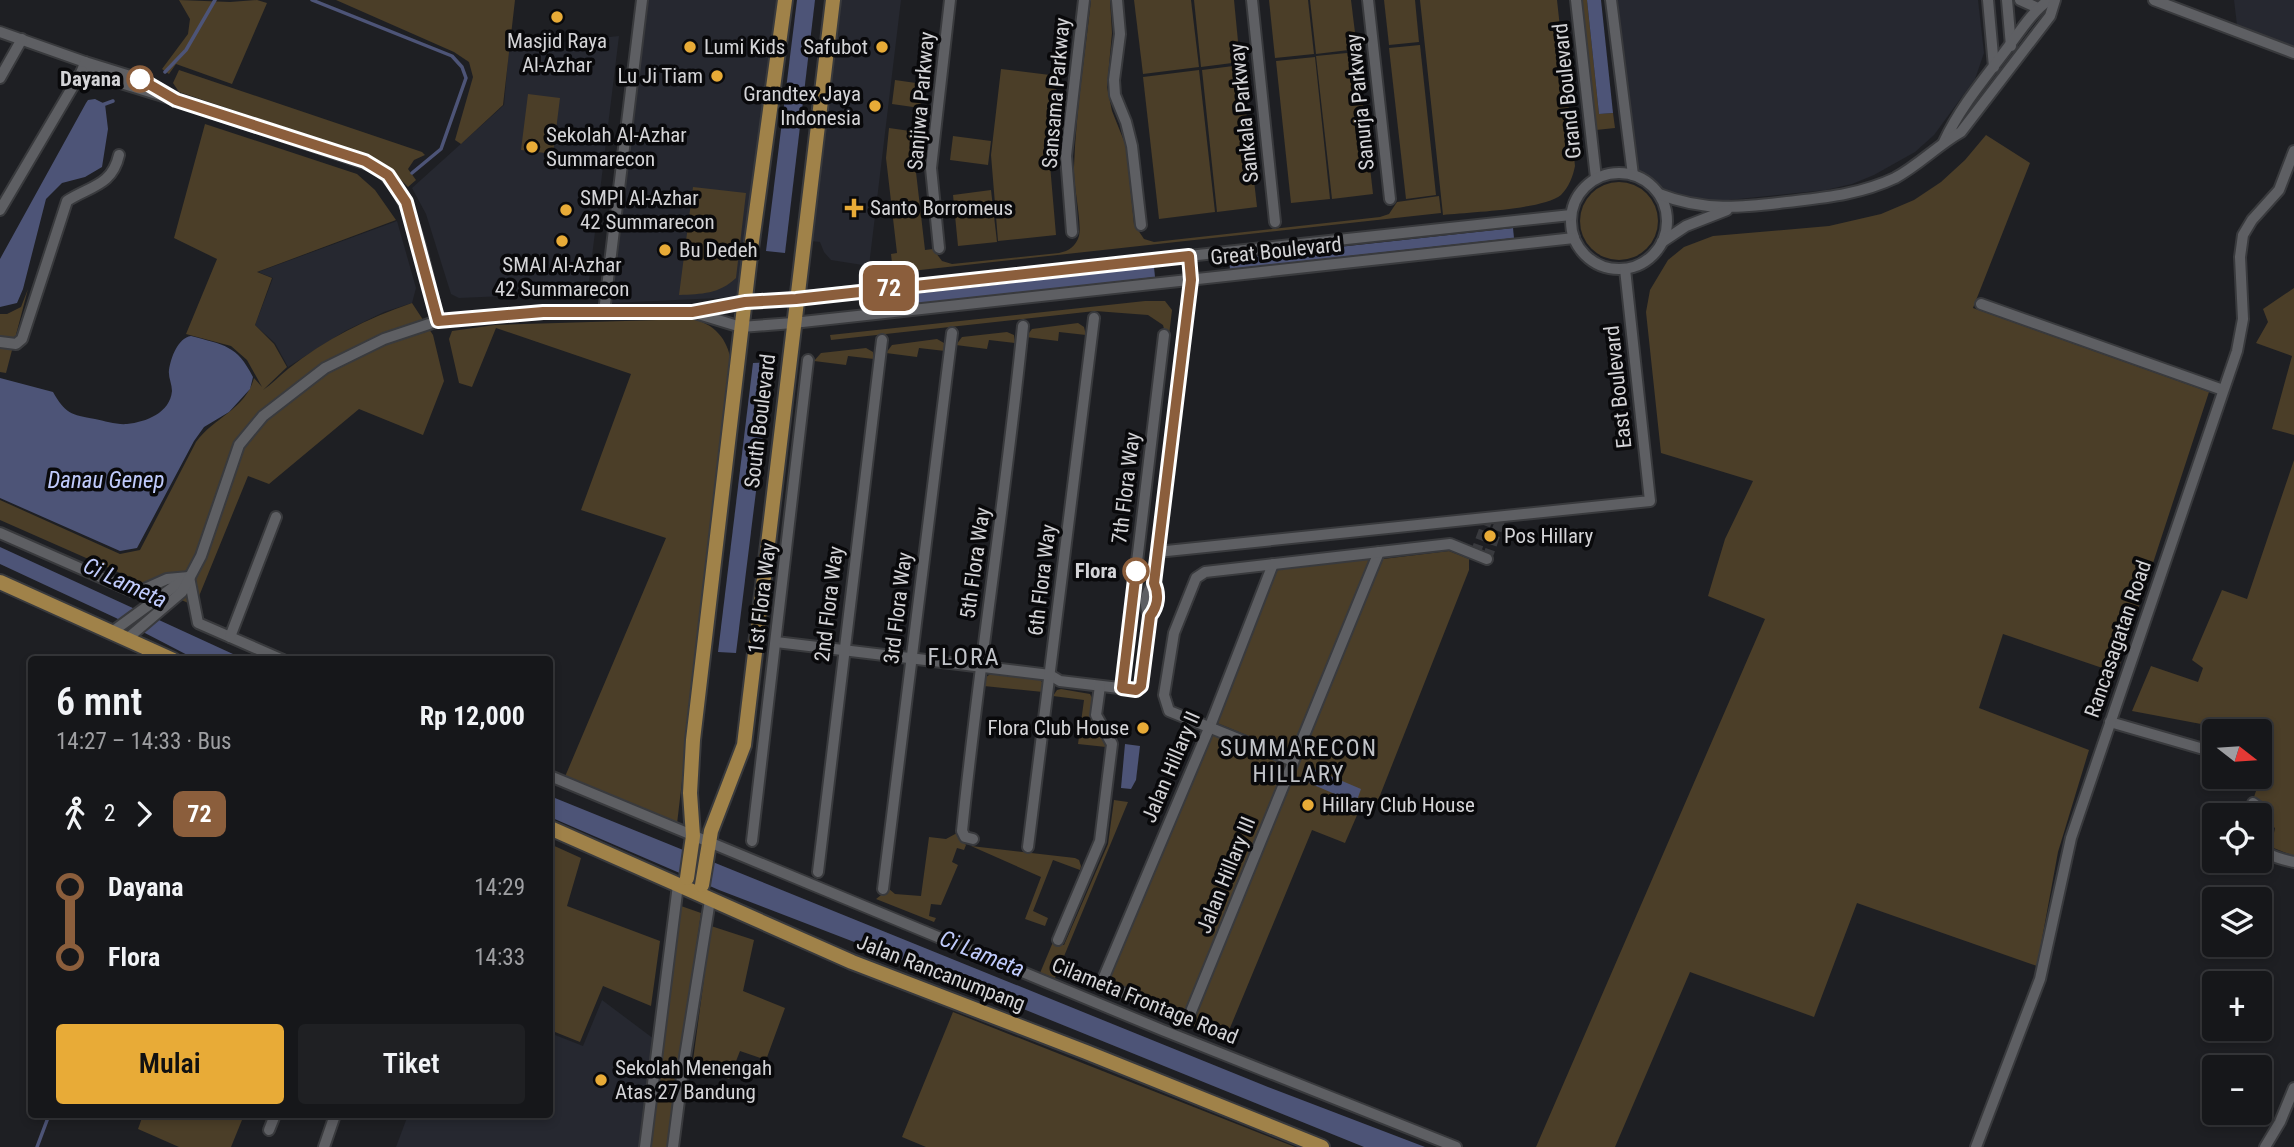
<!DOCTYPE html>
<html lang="id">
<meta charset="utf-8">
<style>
body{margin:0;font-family:"Roboto Condensed",sans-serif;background:#1f2023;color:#f1f3f6;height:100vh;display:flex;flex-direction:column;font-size:26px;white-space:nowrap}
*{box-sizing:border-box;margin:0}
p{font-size:23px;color:#9e9fa2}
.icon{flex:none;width:38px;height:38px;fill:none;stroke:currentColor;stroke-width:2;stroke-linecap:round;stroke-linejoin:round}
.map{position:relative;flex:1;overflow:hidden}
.drawer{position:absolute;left:28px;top:656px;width:525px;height:462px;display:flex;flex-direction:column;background:#16171a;border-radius:7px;box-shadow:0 4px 10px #0003,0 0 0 2px #353639}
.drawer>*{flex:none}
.badge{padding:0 14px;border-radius:10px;font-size:24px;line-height:46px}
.needle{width:46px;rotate:107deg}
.controls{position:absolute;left:2202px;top:719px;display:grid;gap:14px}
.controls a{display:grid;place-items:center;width:70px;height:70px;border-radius:7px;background:#16171a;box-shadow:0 4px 10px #0003,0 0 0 2px #353639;font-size:35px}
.map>.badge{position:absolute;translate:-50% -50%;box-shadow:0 0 0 4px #fff}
.legs{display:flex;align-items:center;gap:10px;height:77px;padding:0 28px;font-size:23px}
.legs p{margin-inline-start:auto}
.head{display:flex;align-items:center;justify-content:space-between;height:119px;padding:0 28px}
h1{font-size:38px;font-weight:600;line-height:52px}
.button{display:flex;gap:14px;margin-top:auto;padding:14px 28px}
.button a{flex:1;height:80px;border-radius:7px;background:#e8ab37;color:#111;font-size:28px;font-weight:600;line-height:80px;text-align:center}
.button a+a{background:#1f2023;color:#f1f3f6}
ul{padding:0 28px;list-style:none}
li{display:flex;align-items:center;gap:24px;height:70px;font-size:26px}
li i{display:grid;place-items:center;width:10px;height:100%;margin:0 9px;background:currentColor}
li i::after{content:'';width:18px;height:18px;margin:-9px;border:5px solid;border-radius:50%;background:#16171a}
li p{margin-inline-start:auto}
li:first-child i{background:linear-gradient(#0000 50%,currentColor 0)}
li:last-child i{background:linear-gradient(currentColor 50%,#0000 0)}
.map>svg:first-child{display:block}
.built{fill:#262830}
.green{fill:#4b3e28}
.water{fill:#4d5477}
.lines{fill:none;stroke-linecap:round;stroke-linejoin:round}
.stream{stroke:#4d5477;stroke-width:3.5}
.minor-tunnel{stroke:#393a3e;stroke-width:10;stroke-dasharray:10 5;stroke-linecap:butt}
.minor-casing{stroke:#393a3d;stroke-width:14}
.major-casing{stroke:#393a3d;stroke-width:18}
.minor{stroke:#5e5f63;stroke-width:10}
.major{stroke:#a08249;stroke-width:14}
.line-1-casing{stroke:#fff;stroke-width:16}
.line-1{stroke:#8b5e3c;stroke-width:10}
.poi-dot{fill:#e8ab37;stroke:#09090b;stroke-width:2.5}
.stop-1-dot{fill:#fff;stroke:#8b5e3c;stroke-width:3.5}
.labels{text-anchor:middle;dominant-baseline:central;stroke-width:7;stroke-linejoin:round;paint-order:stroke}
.poi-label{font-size:21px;fill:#d4d4d7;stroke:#09090b;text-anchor:start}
.stop-label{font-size:21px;font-weight:bold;fill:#d4d4d7;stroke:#09090b;text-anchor:end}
.street-label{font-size:21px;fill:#d4d4d7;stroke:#09090b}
.water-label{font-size:23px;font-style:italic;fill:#c0cbfc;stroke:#09090b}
.neighbourhood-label{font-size:23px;letter-spacing:2px;fill:#c1c3c8;stroke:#09090b}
.quarter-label{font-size:24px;letter-spacing:2px;fill:#c1c3c8;stroke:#09090b}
</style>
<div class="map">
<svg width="2294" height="1147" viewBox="0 0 2294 1147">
<rect width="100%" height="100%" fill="#1e1f23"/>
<!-- built -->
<g class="built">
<polygon points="648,0 781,0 741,297 611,303"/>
<polygon points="840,0 901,0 869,266 831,260 824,252 820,242 811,241"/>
<polygon points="1618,0 1978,0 1984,53 1975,79 1934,135 1915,152 1874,175 1852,184 1826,190 1729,200 1691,201 1660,195 1634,166"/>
<polygon points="2234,0 2294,0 2294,49 2237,25"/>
<polygon points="619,36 589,281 574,293 459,298 451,294 426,214 412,188 504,105 509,48"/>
<polygon points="397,221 416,288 412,303 384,312 345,331 288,367 275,343 255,325 273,278 258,272"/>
<polygon points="602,1000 658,1042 644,1147 396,1147 408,1115 550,1115 550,1033 583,1046"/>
</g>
<!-- green -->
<g class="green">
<polygon points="179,0 230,2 257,0 267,3 232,84 176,64 169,74 162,69 188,34 190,19"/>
<polygon points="336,0 515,0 503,105 461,144 455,140 473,77 469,62 454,52"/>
<path d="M1091 0H1110L1112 33 1107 87 1112 111 1126 146 1134 224 1144 239 1154 242 1380 217 1389 214 1397 202 1439 196 1441 213 893 273 891 254 897 253 886 158 889 128 917 132 914 155 925 250 933 249 942 261 952 264 1059 253C1069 251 1076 246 1079 236 1082 222 1073 185 1074 167 1076 111 1085 55 1091 0Z"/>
<polygon points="1134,0 1191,0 1199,67 1143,74"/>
<polygon points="1194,0 1234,0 1240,62 1201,67"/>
<polygon points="1269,0 1308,0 1314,54 1275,58"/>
<polygon points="1310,0 1351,0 1357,49 1316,54"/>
<polygon points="1384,0 1415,0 1419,42 1389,45"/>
<path d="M1420 0H1557L1575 166C1573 176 1569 187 1561 195 1542 210 1470 212 1443 215Z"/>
<polygon points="1581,0 1587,0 1599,114 1613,113 1615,128 1596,130"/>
<polygon points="1420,45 1436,195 1406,199 1389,48"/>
<polygon points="1357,52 1373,194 1332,199 1316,56"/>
<polygon points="1315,57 1330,199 1291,203 1276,61"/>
<polygon points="1241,65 1257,207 1217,212 1202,70"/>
<polygon points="1001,69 1058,76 1049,153 1056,235 998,241 991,155"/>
<polygon points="179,70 422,152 425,155 414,160 408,169 416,180 408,187 386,165 368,155 179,92 173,83"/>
<polygon points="1199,70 1215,212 1159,219 1143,77"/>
<polygon points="895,80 923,84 920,108 892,104"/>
<polygon points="528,94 560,98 553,154 521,150"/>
<path d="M205 124 357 174 375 190 396 220 257 272 272 278 255 325 274 344 287 367 263 390C272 384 279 376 288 369 324 340 368 318 412 303L433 335 444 381 423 435 359 409 269 484 248 476 195 606 0 520V500L120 554 140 550 196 442C213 418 246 409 254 378L262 387 247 360 231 346 186 334 217 259 174 238Z"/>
<polygon points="1986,135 2030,163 1973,308 2209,392 2117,673 2003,634 1979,708 2089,750 2058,852 2037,966 1857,903 1814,1017 1690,972 1615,1147 1536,1147 1765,619 1708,596 1725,539 1753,481 1661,453 1646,312 1650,290 1668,260 1684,247 1713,236 1829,226 1881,214 1914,200 1941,182 1965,160"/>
<polygon points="953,136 991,141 988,165 950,160"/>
<circle cx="1619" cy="221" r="39"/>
<path d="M693 187 746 193 736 278C719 294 702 294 679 295Z"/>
<polygon points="991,190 997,242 958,246 953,195"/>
<polygon points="2294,288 2294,435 2272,429 2292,356 2256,343 2268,322 2263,309"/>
<polygon points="28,289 6,373 0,372 0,314 7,314 21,307"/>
<polygon points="1145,301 1165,301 1172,310 1168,344 1163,325 1148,315 1095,311 831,340 830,335"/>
<path d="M691 319C714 323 728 339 731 362L677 824 564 779 666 538 581 510 631 374 496 328 472 387 459 383 449 339 452 331 495 325Z"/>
<polygon points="1078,323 1084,327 1086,335 1059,332 1058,341 1026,337 1032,329"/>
<polygon points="1007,332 1014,335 1015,343 989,340 987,349 956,345 962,337"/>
<polygon points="937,339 944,343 945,351 919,348 917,357 886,353 892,345"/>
<polygon points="866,348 873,352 874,359 848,356 846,365 814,361 821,353"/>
<polygon points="2294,460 2294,856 2271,847 2275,828 2265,821 2267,805 2254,797 2269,752 2259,747 2259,732 2226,731 2217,727 2132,711 2151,666 2198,682 2203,668 2192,660 2222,590 2247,599"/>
<polygon points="1449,551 1469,559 1469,570 1377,803 1364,799 1345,843 1312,830 1225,1040 1191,1026 1383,559"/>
<polygon points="1370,559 1290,753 1217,723 1277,569"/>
<polygon points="992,673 1038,678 1043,683 1043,692 984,686 986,677"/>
<polygon points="1061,689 1090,694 1092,698 1091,717 1106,747 1078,744 1084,700 1053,696 1057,690"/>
<polygon points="1213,734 1286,764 1185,1011 1108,980"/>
<polygon points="1114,800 1128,802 1055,978 1040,973 1053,942 1064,945 1108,844"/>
<polygon points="957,833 966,845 964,850 957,848 952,862 958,865 941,905 931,904 929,916 936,918 934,922 876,899 889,889 895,894 921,896 929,837 946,839"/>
<polygon points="550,844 581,858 567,906 660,941 651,1006 603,986 580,1042 550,1030"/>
<polygon points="971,846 1075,858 1079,860 1081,866 1080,870 1053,860 1033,911 1048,918 1045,926 1025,919 1041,877"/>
<polygon points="681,906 701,913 668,1147 651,1147"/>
<polygon points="711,926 754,940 743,991 785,1008 766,1060 740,1051 729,1079 692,1068"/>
<polygon points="953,1012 1295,1147 926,1147 902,1137"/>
<polygon points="143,1115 244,1115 231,1147 179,1147 138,1129"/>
</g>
<!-- water -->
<g class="water">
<polygon points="797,0 815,0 785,253 766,251"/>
<polygon points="1587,0 1601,0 1613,113 1599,114"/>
<polygon points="95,99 105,104 108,129 102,167 85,177 62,183 46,199 23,289 17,303 0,307 0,259 86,103 88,100"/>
<polygon points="1513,228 1514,238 1230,269 1229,259"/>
<polygon points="1154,267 1155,277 872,310 871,299"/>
<path d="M191 336C224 345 237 345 253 377L250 389 229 412 204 427 194 441 137 548 120 551 0 498V378L53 392C65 413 71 415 95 419 105 421 117 425 127 424 146 422 170 413 172 391 172 384 168 377 169 370 171 357 178 338 191 336Z"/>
<polygon points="772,362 736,653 718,652 753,363"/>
<polygon points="0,547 246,660 197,660 116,618 0,564"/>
<polygon points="1125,744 1140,746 1136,780 1131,789 1121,788"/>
<polygon points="1314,769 1361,789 1356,803 1309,783"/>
<polygon points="550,796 1268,1087 1425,1147 1364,1147 927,970 719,890 550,817"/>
</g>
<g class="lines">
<!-- stream -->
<g class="stream">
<polyline points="312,0 452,56 462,67 466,78 441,149 412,173"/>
<polyline points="165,72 186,50 215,0"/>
<polyline points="102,105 113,101"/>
<polyline points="37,1147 49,1115"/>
</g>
<!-- minor-tunnel -->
<g class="minor-tunnel">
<polyline points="1475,554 1489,516"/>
<polyline points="1487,559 1502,515"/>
</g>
<defs>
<g id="minor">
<polyline points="1117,0 1120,34 1114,80 1115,95 1126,122 1132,146 1141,225"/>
<polyline points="1252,0 1275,222"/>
<polyline points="1368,0 1390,199"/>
<polyline points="1576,0 1596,178"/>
<polyline points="1611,0 1633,175"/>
<polyline points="1988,0 1994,67"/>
<polyline points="2007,0 2011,46"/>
<polyline points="2020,0 2038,8"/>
<polyline points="2154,0 2294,53"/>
<polyline points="0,32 85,62"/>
<polyline points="0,78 22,39"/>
<path d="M176 100 143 80 85 62 82 71 176 100 376 167C416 196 426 274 438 321"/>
<path d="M1944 142C1960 107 1986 77 2009 46 2021 30 2032 12 2049 0"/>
<circle cx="1619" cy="221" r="48"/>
<path d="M1659 194C1708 213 1745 207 1796 201 1831 197 1863 193 1895 178 1919 165 1938 145 1961 132L2050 16 2055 0"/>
<polyline points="0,210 82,71"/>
<polyline points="1072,232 1066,156 1084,0"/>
<polyline points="1662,242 1686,226 1727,210"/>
<polyline points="939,248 931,168 950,0"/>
<polyline points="1981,304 2223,390"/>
<polyline points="604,312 642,0"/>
<polyline points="695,313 741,327 793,323 1574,238"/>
<path d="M0 342 16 344 22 339 67 201C90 186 112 186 119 155"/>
<polyline points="0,533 132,591 138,592 167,579 189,577"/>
<polyline points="1157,552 1650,501 1625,269"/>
<polyline points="1273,564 1210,726 1101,984 1188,1019 1379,552"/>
<polyline points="189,577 198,623 283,660"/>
<polyline points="1154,583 1191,280 1189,256"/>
<path d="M1154 583C1160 594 1159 606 1150 616 1143 605 1145 593 1154 583Z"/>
<polyline points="112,632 183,580"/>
<polyline points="230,637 276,517"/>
<polyline points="128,638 182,592 201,556 239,445 263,416 325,368 384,339 438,321 543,311 692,312 745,302 796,298 1571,215"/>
<polyline points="776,642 1050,675 1060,681 1136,690 1142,683 1150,616"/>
<polyline points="1122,688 1164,335"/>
<polyline points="2110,722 2200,748"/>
<polyline points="1293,761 1169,711 1164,695 1174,633 1196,578 1205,572 1450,544 1487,559"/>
<polyline points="550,776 1162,1030 1456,1147"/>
<polyline points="2253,803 2260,808 2259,816"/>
<path d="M2259 825 2267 828C2266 833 2262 842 2263 846 2264 856 2286 860 2294 862"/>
<path d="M973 839 965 837 962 831C979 662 1006 495 1023 326"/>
<polyline points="752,841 808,360"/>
<polyline points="1028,847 1094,318"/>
<polyline points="818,872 882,340"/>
<polyline points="883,889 952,333"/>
<polyline points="1058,940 1100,841 1112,744 1096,715 1100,686"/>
<polyline points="269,1130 275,1115"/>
<polyline points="324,1147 335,1115"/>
<polyline points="645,1147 678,885"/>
<polyline points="673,1147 683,1069 710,900"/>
<polyline points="1976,1147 2040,979 2071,838 2237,351 2243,319 2240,257 2243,235 2252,220 2279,190 2294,151"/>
<polyline points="2265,1147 2280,1122 2294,1088"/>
</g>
<g id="major">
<polyline points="0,582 173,660"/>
<polyline points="550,828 852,962 1086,1052 1322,1147"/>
<polyline points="687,878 693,836 690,793 693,740 750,256 785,0"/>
<polyline points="702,885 711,831 744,745 833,0"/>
</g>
</defs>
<!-- minor casing -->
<use href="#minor" class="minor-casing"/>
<!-- major casing -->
<use href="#major" class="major-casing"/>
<!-- minor -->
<use href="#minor" class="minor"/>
<!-- major -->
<use href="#major" class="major"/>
</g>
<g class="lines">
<defs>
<path id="line-1" d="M140 79 176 100 365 161 388 175 406 202 438 321 543 312H692L745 302 796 299 1189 256 1191 280 1154 583C1159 594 1158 606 1150 616L1141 686 1136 690 1122 688 1136 571"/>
</defs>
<!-- line-1 casing -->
<use href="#line-1" class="line-1-casing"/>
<!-- line-1 -->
<use href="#line-1" class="line-1"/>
</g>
<!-- markers -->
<g class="poi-dot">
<circle cx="557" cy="17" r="7"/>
<circle cx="690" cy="47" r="7"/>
<circle cx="882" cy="47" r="7"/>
<circle cx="717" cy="76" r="7"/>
<circle cx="875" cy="106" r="7"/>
<circle cx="532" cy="147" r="7"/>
<path d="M850.5 197.5h7v7h7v7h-7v7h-7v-7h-7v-7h7z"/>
<circle cx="566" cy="210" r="7"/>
<circle cx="562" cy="241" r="7"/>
<circle cx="665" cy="250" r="7"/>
<circle cx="1490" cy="536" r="7"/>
<circle cx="1143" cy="728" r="7"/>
<circle cx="1308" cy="805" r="7"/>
<circle cx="601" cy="1080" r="7"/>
</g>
<g class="stop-1-dot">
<circle cx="140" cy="79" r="12"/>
<circle cx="1136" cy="571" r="12"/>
</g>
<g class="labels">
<!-- poi labels -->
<g class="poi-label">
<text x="557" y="41" text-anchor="middle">Masjid Raya<tspan x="557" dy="24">Al-Azhar</tspan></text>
<text x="704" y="47">Lumi Kids</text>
<text x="868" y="47" text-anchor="end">Safubot</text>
<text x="703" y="76" text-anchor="end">Lu Ji Tiam</text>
<text x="861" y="94" text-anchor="end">Grandtex Jaya<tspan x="861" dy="24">Indonesia</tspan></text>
<text x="546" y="135">Sekolah Al-Azhar<tspan x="546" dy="24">Summarecon</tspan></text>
<text x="580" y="198">SMPI Al-Azhar<tspan x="580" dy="24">42 Summarecon</tspan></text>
<text x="870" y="208">Santo Borromeus</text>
<text x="679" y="250">Bu Dedeh</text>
<text x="562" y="265" text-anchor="middle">SMAI Al-Azhar<tspan x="562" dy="24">42 Summarecon</tspan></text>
<text x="1504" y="536">Pos Hillary</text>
<text x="1129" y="728" text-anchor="end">Flora Club House</text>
<text x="1322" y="805">Hillary Club House</text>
<text x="615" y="1068">Sekolah Menengah<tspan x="615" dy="24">Atas 27 Bandung</tspan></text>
</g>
<!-- stop labels -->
<g class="stop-label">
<text x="121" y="79">Dayana</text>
<text x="1117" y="571">Flora</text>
</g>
<!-- street labels -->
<g class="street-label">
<text transform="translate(1567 91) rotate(-96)">Grand Boulevard</text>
<text transform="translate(1056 93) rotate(-85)">Sansama Parkway</text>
<text transform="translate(921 101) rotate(-85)">Sanjiwa Parkway</text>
<text transform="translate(1360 102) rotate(-96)">Sanurja Parkway</text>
<text transform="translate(1244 113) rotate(-96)">Sankala Parkway</text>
<text transform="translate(1276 251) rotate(-6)">Great Boulevard</text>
<text transform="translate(1618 387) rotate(-96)">East Boulevard</text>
<text transform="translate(760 421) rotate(-83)">South Boulevard</text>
<text transform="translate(1126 488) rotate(-83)">7th Flora Way</text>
<text transform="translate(975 563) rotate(-82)">5th Flora Way</text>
<text transform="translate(1042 580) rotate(-83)">6th Flora Way</text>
<text transform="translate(762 598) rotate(-83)">1st Flora Way</text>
<text transform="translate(829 604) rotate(-83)">2nd Flora Way</text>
<text transform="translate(898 608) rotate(-83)">3rd Flora Way</text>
<text transform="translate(2118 639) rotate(-71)">Rancasagatan Road</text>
<text transform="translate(1171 767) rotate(-67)">Jalan Hillary II</text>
<text transform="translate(1226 875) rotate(-68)">Jalan Hillary III</text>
<text transform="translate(941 973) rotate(21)">Jalan Rancanumpang</text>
<text transform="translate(1145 1001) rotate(22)">Cilameta Frontage Road</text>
</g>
<!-- water labels -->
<g class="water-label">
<text x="106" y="480">Danau Genep</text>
<text transform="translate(125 583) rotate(25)">Ci Lameta</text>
<text transform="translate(982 954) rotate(22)">Ci Lameta</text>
</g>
<!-- neighbourhood labels -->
<g class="neighbourhood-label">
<text x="1299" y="748">SUMMARECON<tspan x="1299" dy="26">HILLARY</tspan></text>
</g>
<!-- quarter labels -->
<g class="quarter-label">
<text x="964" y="657">FLORA</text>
</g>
</g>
</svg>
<div class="controls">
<a><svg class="needle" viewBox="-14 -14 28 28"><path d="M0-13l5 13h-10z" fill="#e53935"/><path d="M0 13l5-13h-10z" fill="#9e9fa2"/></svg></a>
<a><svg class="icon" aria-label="locate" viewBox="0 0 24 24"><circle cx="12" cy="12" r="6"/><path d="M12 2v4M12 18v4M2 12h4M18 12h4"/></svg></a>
<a><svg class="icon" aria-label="layers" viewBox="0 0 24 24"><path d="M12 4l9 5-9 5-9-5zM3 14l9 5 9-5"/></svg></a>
<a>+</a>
<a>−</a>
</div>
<b class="badge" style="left:889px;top:288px;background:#8b5e3c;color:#fff">72</b>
<section class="drawer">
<div class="head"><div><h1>6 mnt</h1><p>14:27 – 14:33 · Bus</p></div><b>Rp 12,000</b></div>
<div class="legs"><svg class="icon" aria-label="walk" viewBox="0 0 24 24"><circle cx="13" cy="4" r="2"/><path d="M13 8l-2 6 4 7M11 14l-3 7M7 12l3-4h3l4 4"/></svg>2<svg class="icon" aria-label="forward" viewBox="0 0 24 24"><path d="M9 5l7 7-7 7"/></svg><b class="badge" style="background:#8b5e3c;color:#fff">72</b></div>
<ul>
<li><i style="color:#8b5e3c"></i><b>Dayana</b><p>14:29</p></li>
<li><i style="color:#8b5e3c"></i><b>Flora</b><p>14:33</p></li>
</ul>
<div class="button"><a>Mulai</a><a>Tiket</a></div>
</section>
</div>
